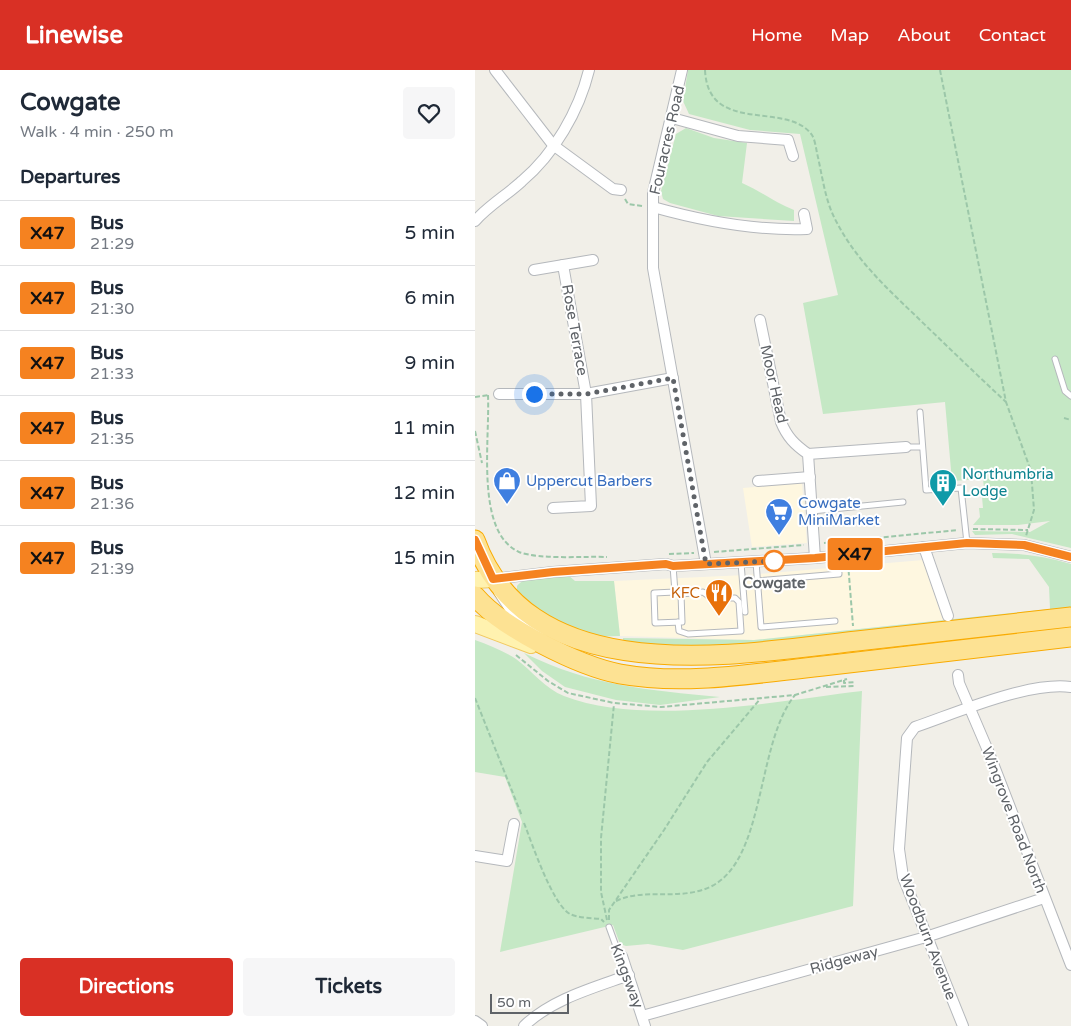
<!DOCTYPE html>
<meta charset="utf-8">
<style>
body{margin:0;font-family:"Varela Round",sans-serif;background:#f6f6f7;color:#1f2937;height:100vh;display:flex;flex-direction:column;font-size:19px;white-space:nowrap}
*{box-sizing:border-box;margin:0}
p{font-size:16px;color:#747a83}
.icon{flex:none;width:28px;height:28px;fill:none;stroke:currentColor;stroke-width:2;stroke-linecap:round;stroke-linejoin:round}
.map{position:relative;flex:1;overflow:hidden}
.drawer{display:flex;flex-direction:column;background:#fff;width:475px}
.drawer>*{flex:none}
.badge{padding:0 10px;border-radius:4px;font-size:18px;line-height:32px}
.scale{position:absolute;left:15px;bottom:12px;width:79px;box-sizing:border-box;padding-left:5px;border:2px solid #5f6368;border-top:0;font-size:14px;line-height:18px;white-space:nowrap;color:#5f6368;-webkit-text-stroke:4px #fff;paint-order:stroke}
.you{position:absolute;width:25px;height:25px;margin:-12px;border:4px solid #fff;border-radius:50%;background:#1a73e8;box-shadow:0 0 0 8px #1a73e833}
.map>.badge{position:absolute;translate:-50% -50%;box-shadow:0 0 0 2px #fff}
h2{padding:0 20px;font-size:19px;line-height:45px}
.round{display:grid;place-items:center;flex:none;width:52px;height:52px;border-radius:5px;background:#f6f6f7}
.overview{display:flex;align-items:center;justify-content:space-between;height:85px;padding:0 20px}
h1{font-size:24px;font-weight:700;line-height:38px}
.button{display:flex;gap:10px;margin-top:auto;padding:10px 20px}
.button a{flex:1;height:58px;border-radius:5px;background:#d93025;color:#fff;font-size:20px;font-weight:700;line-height:58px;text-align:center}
.button a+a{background:#f6f6f7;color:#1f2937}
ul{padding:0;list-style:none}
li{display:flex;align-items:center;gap:15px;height:65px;padding:0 20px;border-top:1px solid #e0e1e3}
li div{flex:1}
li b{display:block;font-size:19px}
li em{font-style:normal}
li .badge{min-width:55px;font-weight:700;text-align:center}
header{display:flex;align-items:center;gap:30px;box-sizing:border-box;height:70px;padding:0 25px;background:#d93025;color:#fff}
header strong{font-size:24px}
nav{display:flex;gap:28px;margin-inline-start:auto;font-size:18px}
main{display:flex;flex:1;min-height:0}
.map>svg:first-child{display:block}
.commercial{fill:#fef7e0}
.green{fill:#c5e8c5}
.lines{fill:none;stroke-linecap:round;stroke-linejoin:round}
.lane-casing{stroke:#b5b8bc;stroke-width:7}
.street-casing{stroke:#b5b8bc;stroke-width:12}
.primary-casing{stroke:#f2c960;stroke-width:18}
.highway-casing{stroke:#f9ab00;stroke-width:21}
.path{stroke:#9cc7a9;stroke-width:2;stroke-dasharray:5 2.5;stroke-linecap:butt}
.lane{stroke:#fff;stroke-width:5}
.street{stroke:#fff;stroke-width:10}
.primary{stroke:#fff2af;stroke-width:16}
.highway{stroke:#fde293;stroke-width:19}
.line-casing{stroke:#fff;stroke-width:11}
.line{stroke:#f58220;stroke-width:8}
.walk{stroke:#5f6368;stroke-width:5;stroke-dasharray:0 9}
.stop-dot{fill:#fff;stroke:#f58220;stroke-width:2.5}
.labels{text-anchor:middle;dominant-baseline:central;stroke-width:4;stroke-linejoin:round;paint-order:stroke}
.street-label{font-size:15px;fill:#5f6368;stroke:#fff}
.culture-label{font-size:15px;fill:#0d838f;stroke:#fff;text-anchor:start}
.shop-label{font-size:15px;fill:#366cbe;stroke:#fff;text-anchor:start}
.stop-label{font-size:15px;font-weight:bold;fill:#5f6368;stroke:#fff}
.food-label{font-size:15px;fill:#c56008;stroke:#fff;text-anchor:end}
</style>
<header>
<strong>Linewise</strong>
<nav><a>Home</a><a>Map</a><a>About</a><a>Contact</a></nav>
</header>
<main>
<section class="drawer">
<div class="overview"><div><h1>Cowgate</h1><p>Walk · 4 min · 250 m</p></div><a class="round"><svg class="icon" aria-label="heart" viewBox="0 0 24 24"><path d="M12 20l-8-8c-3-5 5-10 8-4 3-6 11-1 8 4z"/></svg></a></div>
<h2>Departures</h2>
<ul>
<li><span class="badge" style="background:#f58220;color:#111">X47</span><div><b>Bus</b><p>21:29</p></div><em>5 min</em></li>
<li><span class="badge" style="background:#f58220;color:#111">X47</span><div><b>Bus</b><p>21:30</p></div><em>6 min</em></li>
<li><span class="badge" style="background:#f58220;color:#111">X47</span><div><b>Bus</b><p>21:33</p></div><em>9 min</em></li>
<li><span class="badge" style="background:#f58220;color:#111">X47</span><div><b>Bus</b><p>21:35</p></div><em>11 min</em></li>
<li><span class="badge" style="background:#f58220;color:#111">X47</span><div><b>Bus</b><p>21:36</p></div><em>12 min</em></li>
<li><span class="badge" style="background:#f58220;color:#111">X47</span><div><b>Bus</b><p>21:39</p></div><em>15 min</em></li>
</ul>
<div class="button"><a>Directions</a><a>Tickets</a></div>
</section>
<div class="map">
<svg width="596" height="956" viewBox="0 0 596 956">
<rect width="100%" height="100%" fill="#f1efe8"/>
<!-- commercial -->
<g class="commercial">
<polygon points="327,413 332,473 277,477 268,418"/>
<polygon points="448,490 468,550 279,570 145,566 139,511 271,505"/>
</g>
<!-- green -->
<g class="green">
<polygon points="213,0 482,0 524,265 482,0 596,0 596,478 537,464 500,465 497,461 555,462 575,451 543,455 498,455 505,447 504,438 508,438 507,427 510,427 508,409 477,411 470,332 348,344 328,233 363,225 325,64 275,60 214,44 208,31"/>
<path d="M211 58 239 68 272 73 267 113C286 121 300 133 319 140V151L243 146 195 133 188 129 186 121 201 64Z"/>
<path d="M517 483C544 483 569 486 596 494V542L375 566 204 580 148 572V568L279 570 575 539 574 517 554 489 518 488Z"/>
<path d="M93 505 100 511H139L145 566C136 566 126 567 118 566 89 560 63 540 42 520V516C51 504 79 506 93 505Z"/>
<path d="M0 570C14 575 29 581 41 589 57 601 71 619 89 626 169 657 302 631 387 621L378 836 208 880 173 874 151 876 145 874 138 855 25 882 47 752 30 707 0 702Z"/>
<path d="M49 583C115 616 173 620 245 627L185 635 141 630 90 617 67 601Z"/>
</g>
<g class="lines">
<defs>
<g id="lane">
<polyline points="580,289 590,321 596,326"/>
<polyline points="445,342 451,420 486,418 492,473"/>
<polyline points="431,377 447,377"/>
<polyline points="337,441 428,432"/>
<polyline points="281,492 286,557 360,551"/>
<polyline points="266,493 270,542"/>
<polyline points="198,496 200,522 206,524 228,522 236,528 260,528 264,532 266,561 213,564 204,561 203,552"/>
<polyline points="282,511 364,504 363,486"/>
<polyline points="200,522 179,523 180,553 207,552 206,524"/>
<polyline points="134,857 142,879 147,886"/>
</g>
<g id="street">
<polyline points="20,0 78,75 138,119 146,120"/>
<polyline points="207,0 178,123 178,198 231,494"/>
<polyline points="197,48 263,66 313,70 318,86"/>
<path d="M178 137C228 151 279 161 332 159L329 144"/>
<path d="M0 151C13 136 32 125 47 111 79 84 104 41 114 0"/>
<polyline points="59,200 118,190"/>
<path d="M285 250 306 352C312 367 320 375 333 384L340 488"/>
<polyline points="24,324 111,324 198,308"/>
<polyline points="333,384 431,377"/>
<polyline points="283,411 335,407"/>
<polyline points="78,438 116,436 111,324 88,195"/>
<polyline points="449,477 473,546"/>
<polyline points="18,509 78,502 191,494 198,496 340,488 492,473 549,475 596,487"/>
<polyline points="24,522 39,545 63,564"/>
<polyline points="483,605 484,613 514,683 596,895"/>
<polyline points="0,786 32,791 39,754"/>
<polyline points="147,886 170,956"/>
<polyline points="167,946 451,867 569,828"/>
<polyline points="0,951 7,956"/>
<path d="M49 956C77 929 118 918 154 905"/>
<path d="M488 956 428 807 424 779 432 668 440 657C481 643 554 611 596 617"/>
</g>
<g id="primary">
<polyline points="0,510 18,509"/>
<polyline points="0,554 56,575"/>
</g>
<g id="highway">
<path d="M0 470C55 622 259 585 382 571 454 563 525 555 596 547"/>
<path d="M0 526C27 558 104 596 145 604 211 616 281 603 348 596 431 586 513 577 596 567"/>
</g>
</defs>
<!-- lane casing -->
<use href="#lane" class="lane-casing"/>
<!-- street casing -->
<use href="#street" class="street-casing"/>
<!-- primary casing -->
<use href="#primary" class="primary-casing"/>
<!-- highway casing -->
<use href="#highway" class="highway-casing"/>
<!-- path -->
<g class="path">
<path d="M230 0C233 66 312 30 337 65 340 70 341 78 342 83 347 104 350 130 360 149 381 191 413 219 445 250 474 278 502 305 531 332"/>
<polyline points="465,0 531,332 556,401 559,440 551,466"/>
<polyline points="150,129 153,134 167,136"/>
<path d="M13 325C15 371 0 462 44 482 66 490 108 486 132 487"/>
<polyline points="0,327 14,325"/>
<polyline points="589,348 596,350"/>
<polyline points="0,361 7,393"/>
<polyline points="498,459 553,460"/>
<polyline points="349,473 483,460"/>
<polyline points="239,482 329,475"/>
<polyline points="194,484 219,483"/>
<polyline points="373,493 378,556"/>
<polyline points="41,585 73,611 93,623 139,633 186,637 320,625 372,609"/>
<polyline points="369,610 369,613 380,612"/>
<polyline points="351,617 381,616"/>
<polyline points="0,628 47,746"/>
<path d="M49 753C57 773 77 834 95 844 103 848 117 848 126 849L129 852"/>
<path d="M141 831C170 817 205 832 237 816 291 788 281 673 320 625"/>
<polyline points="132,850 126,822 126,768 139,634"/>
<polyline points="134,850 134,840 189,760 232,692 286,628"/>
</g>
<!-- lane -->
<use href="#lane" class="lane"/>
<!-- street -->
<use href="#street" class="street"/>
<!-- primary -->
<use href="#primary" class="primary"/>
<!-- highway -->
<use href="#highway" class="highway"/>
</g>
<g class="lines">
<defs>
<polyline id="line" points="0,470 18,509 78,502 191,494 198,496 340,488 492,473 549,475 596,487"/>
</defs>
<!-- line casing -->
<use href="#line" class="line-casing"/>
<!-- line -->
<use href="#line" class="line"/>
<!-- walk -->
<polyline class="walk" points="59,324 111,324 198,308 231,494 299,491"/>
</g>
<!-- icons -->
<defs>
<symbol id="shop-pin" viewBox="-11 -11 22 30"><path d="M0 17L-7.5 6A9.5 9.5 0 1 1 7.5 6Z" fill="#3f7fe0" stroke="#fff"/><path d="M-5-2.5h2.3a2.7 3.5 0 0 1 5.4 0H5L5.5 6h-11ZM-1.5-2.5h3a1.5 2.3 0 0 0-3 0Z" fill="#fff"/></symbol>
<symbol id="building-pin" viewBox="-11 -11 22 30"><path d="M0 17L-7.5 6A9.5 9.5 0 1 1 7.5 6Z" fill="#0f9aa8" stroke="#fff"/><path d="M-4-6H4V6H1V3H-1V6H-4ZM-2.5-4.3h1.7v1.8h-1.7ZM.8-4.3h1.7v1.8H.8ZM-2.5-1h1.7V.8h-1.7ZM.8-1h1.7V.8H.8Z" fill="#fff"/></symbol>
<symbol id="supermarket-pin" viewBox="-11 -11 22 30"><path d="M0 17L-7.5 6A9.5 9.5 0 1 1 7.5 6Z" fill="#3f7fe0" stroke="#fff"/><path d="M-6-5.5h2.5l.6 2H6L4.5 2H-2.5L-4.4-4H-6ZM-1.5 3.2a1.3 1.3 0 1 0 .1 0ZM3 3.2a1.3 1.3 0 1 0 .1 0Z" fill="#fff"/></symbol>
<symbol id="restaurant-pin" viewBox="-11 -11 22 30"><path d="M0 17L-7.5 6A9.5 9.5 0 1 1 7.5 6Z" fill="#e8710a" stroke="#fff"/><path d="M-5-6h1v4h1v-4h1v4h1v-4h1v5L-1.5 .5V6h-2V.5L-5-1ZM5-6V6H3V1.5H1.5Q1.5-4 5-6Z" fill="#fff"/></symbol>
</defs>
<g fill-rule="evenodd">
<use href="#shop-pin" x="16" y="395" width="32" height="43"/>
<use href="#building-pin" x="452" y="397" width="32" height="43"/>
<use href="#supermarket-pin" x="288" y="426" width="32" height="43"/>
<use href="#restaurant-pin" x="228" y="507" width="32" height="43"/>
</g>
<!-- markers -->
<circle class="stop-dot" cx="299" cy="491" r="10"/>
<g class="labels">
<!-- street labels -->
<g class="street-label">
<text transform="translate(192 70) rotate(-77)">Fouracres Road</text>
<text transform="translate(100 260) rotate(80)">Rose Terrace</text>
<text transform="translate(299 314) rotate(77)">Moor Head</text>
<text transform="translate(539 750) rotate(69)">Wingrove Road North</text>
<text transform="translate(453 867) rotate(69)">Woodburn Avenue</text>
<text transform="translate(369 890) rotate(-15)">Ridgeway</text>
<text transform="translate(152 906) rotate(69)">Kingsway</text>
</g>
<!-- culture labels -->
<g class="culture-label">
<text x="487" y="404">Northumbria<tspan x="487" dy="17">Lodge</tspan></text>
</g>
<!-- shop labels -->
<g class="shop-label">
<text x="51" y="411">Uppercut Barbers</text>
<text x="323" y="433">Cowgate<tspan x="323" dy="17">MiniMarket</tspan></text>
</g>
<!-- stop labels -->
<g class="stop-label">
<text x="299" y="513">Cowgate</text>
</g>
<!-- food labels -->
<g class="food-label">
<text x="225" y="523">KFC</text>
</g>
</g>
</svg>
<div class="scale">50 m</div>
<div class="you" style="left:59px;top:324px"></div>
<b class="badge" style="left:380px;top:484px;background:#f58220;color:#111">X47</b>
</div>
</main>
